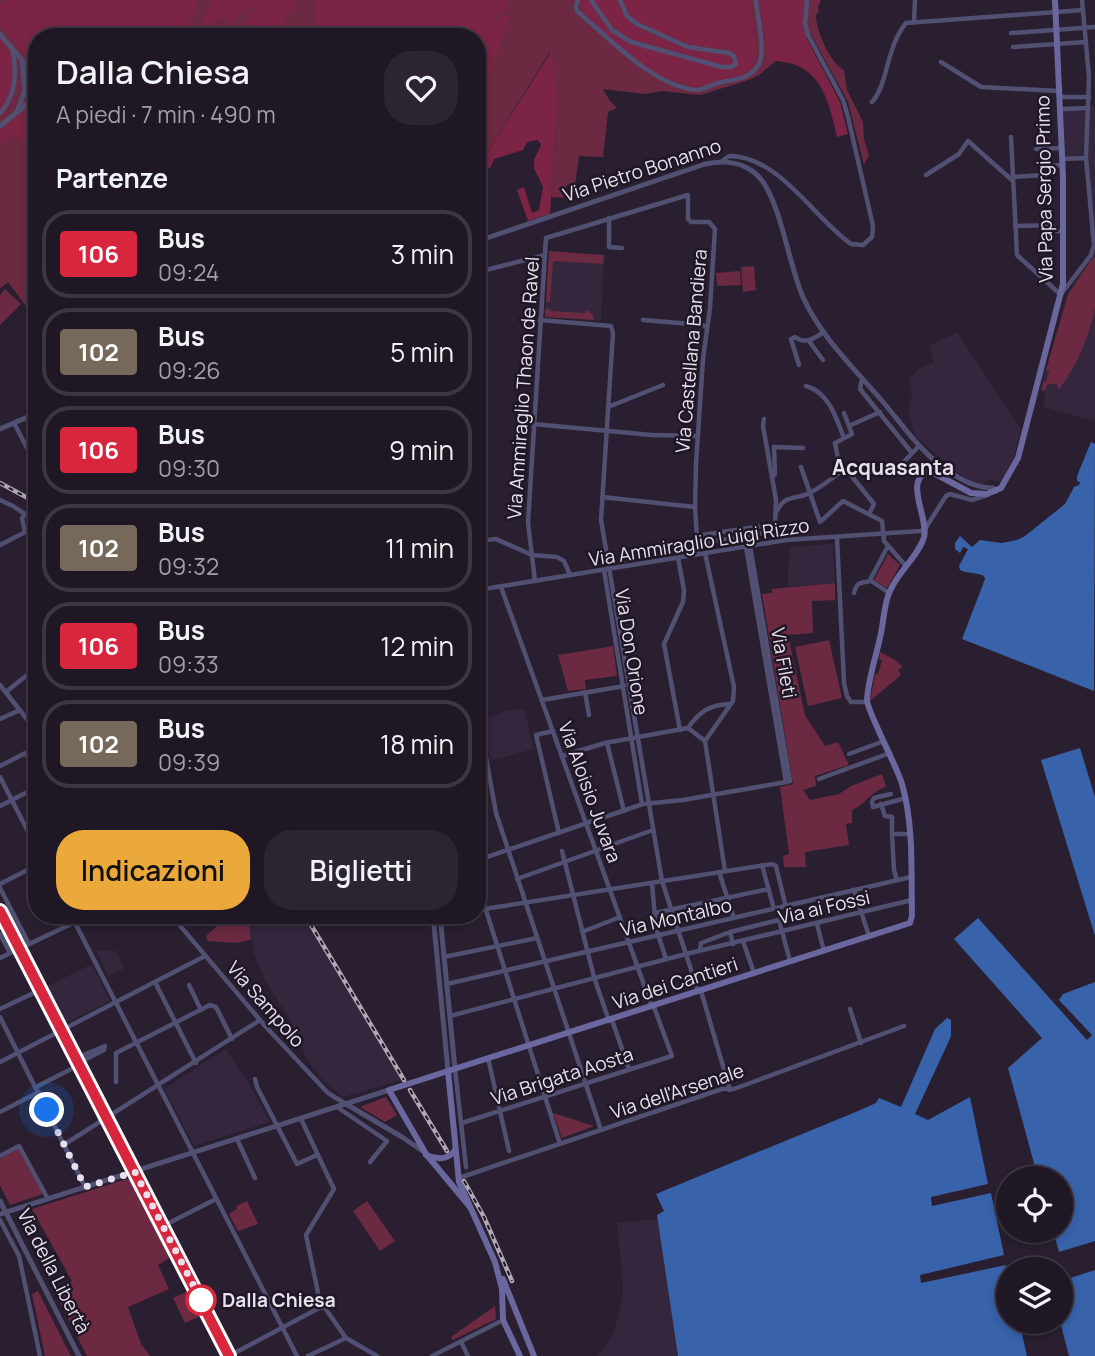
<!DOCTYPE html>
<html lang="it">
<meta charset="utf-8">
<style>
body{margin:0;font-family:Manrope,sans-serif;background:#2c2431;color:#f1f3f6;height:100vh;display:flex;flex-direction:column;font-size:26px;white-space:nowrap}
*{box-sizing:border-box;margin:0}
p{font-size:23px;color:#a19fa6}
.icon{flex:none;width:38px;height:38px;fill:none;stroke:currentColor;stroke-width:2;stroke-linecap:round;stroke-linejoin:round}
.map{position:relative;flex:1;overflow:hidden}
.panel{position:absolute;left:28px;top:28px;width:458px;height:896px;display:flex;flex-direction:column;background:#1f1724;border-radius:28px;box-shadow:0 4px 10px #0003,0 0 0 2px #3c3641}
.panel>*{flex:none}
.badge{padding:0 14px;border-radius:5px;font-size:24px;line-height:46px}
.buttons{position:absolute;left:996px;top:1166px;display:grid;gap:14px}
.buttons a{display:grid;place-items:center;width:77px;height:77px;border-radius:50%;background:#1f1724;box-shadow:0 4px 10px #0003,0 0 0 2px #3c3641;font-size:35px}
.you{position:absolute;width:35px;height:35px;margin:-18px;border:5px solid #fff;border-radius:50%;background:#1a73e8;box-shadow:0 0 0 10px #1a73e833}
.map>.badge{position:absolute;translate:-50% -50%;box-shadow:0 0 0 4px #fff}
h2{padding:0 28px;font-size:26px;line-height:63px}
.round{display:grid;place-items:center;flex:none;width:74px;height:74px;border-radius:28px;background:#2c2431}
.overview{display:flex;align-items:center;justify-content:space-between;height:119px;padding:0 28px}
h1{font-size:33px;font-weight:600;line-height:52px}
.cta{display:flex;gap:14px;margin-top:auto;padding:14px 28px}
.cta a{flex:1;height:80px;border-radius:28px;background:#eca93b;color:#111;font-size:28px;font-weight:600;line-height:80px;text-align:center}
.cta a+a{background:#2c2431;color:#f1f3f6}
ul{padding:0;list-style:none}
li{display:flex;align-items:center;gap:21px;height:88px;margin:0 14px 10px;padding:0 14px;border:4px solid #3c3641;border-radius:28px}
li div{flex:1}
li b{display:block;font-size:26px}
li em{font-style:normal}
li .badge{min-width:77px;font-weight:700;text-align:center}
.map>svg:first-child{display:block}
.built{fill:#34263d}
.green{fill:#6b2a41}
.forest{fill:#7b2446}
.water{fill:#3862aa}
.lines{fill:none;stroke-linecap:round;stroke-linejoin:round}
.minor{stroke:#515072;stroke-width:4.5}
.tertiary{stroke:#515072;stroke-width:5}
.secondary{stroke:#6a679e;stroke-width:6}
.rail-casing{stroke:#b0a8b5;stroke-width:4.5}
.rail{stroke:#1f1626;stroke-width:2;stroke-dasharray:5;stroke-linecap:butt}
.line-casing{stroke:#fff;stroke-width:16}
.line{stroke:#d7263d;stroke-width:10}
.walk{stroke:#e8e1ed;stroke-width:7;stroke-dasharray:0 12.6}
.stop-dot{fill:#fff;stroke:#d7263d;stroke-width:3.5}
.labels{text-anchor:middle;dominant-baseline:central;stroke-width:5;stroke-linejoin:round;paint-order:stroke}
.street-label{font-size:19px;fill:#e8e1ed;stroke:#1f1626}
.stop-label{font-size:19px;font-weight:bold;fill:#e8e1ed;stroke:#1f1626;text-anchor:start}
.neighbourhood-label{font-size:21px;font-weight:bold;fill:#e8e1ed;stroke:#1f1626}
</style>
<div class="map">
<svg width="1095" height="1356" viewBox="0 0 1095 1356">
<rect width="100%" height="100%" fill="#291f30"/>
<!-- built -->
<g class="built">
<polygon points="1090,106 1095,106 1095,234 1088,167"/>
<polygon points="1086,110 1085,157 1065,159 1064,111"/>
<polygon points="1095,247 1095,417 1094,421 1043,407 1045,393 1040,391 1068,292"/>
<polygon points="549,251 604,255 601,320 545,317"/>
<polygon points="957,332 1021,429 1012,464 1001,482 989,480 982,485 975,484 955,471 915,436 908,409 912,394 909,379 920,368 934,363 930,346"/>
<polygon points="833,544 835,583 787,587 790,547"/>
<polygon points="523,709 525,710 533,749 490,761 483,720 507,711"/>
<polygon points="248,915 307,915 406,1079 343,1097 331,1088 311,1066 291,1028 291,1021 265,981 254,953"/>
<polygon points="96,950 116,951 125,968 108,976"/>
<polygon points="92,964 110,1001 64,1024 46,987"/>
<polygon points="226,1049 252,1089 270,1122 194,1146 164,1089"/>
<polygon points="658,1219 678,1356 597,1356 613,1335 621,1306 623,1286 617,1223"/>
</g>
<!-- green -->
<g class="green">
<path d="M0 0H821L818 7 819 11 816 15C816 30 830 63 844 70L847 90 863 122 864 139 869 155 864 165 848 102 810 33 759 75 746 81 700 95 662 91 645 94 603 89 610 101 617 108 608 112 603 157 579 156 575 185H567L563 198 551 197 558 98 550 52 478 167V37H37V321L8 282 0 289Z"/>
<polygon points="549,251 604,255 603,264 553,261 550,302 546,302"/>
<path d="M1093 257 1095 258C1095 274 1095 293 1095 309 1089 336 1076 369 1058 390L1057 384H1048L1044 391 1042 390 1043 382H1046L1049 371 1046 370 1068 295Z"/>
<polygon points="754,266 756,290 743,292 741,267"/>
<polygon points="740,271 741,285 717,286 716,273"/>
<polygon points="5,289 21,304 0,325 0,295"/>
<polygon points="550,308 550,311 585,313 586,310 593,314 594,320 545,317 545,309"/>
<polygon points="888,554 900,565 887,588 874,580"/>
<path d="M835 583V600L812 601 813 633 788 635 805 715 825 746 838 742 849 765 815 776 816 786 803 790 810 800 839 794 851 786 882 774 886 787C870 792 866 804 852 810V823L846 824 849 845 805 852 806 867H784L783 856 789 854 780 787 793 784 762 594 772 593V589Z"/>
<polygon points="829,640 842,698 808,706 795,647"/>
<polygon points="613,646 617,676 585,680 586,689 568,691 558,655"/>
<polygon points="880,652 895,660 903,667 898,670 901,675 870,701 875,674 878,674 882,660 879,659"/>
<polygon points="219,915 248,915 251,940 236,943 208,941 206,936 222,921"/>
<polygon points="386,1097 397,1115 385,1122 360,1107"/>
<polygon points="553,1113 594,1126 562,1138"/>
<polygon points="18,1149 43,1194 10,1205 0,1185 0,1159"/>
<polygon points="127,1179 136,1182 173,1256 158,1265 169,1289 128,1307 141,1344 150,1356 87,1356 55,1293 72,1281 32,1209"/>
<polygon points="247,1201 258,1224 238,1231 229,1214 237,1209 236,1206"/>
<polygon points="367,1201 395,1241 380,1251 353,1211"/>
<polygon points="190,1290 203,1315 185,1323 173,1298"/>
<polygon points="38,1291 71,1356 45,1356 32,1294"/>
<polygon points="495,1306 496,1319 453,1340 451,1337"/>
</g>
<!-- forest -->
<g class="forest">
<polygon points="6,0 198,0 183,37 37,37 37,69 0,25 0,5"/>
<polygon points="216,0 295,0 293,10 284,20 285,23 280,26 278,37 254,37 260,27 242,24 248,19 249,12 254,11 257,7 242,10 228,25 227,14 221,19 217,18 210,26 196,35 212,2"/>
<polygon points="315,0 507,0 505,10 492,20 507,15 509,18 492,68 483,82 482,91 478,98 478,37 318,37 315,26"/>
<polygon points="582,0 590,1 610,30 624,40 725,69 733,69 737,65 736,55 733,51 687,44 644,25 632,18 623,0 751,0 756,52 753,67 742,76 722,79 701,87 672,80 653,71 638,60 611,40 583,12 580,7"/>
<path d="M594 0H618C620 5 622 11 625 16 638 37 699 49 723 53L728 55 731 62 730 65H721L631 39C613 30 604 17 594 0Z"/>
<path d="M759 0H804L802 25 807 39 840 102 848 134 837 137C828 96 819 60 769 61Z"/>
<path d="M0 38C20 61 16 86 0 111Z"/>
<polygon points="551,52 558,98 550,214 528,221 517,190 524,187 532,213 539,210 543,187 534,168 534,160 541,145 538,140 527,142 523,150 494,159 491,167 478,173 478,167"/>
<polygon points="37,100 37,149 32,143 24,142 15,136 3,140 0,147 0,130"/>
</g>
<!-- water -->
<g class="water">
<path d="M1091 442 1095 444 1094 691 962 639 985 579 984 576C976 572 968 574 960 570L959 566 968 549 963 547 960 553 955 549V543L960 536 972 547 980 540 1002 543 1017 540 1025 536 1065 504 1074 487 1079 485 1080 482 1077 481V476Z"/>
<polygon points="1080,748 1095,797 1095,936 1041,760"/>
<polygon points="978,918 1087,1040 1092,1035 1059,1000 1063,994 1095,982 1095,1241 1059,1252 1053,1230 1060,1230 1060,1178 1038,1178 1008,1068 1042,1038 954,939"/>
<polygon points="947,1018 951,1020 951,1036 948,1043 915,1114 928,1120 970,1097 988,1184 931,1197 932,1206 991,1193 1004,1255 920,1275 921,1283 1006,1265 1008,1321 1019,1321 1027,1356 678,1356 657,1215 664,1211 656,1194 858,1111 876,1103 879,1098 901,1107 935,1029"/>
<polygon points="1095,1270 1095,1356 1069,1356 1060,1321 1061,1281"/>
</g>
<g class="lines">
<!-- minor -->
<g class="minor">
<path d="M578 0 576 6 577 11C608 37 654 87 697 90 705 90 713 83 722 82 735 80 752 78 759 64 766 50 757 16 756 0"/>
<polyline points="591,0 612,30 631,42 722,67 731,67 736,64 734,56 729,53 688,47 637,24 627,16 620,0"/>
<polyline points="914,21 915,0"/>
<polyline points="1011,33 1095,27"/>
<polyline points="1013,47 1086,42"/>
<polyline points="941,62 981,87 1058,91"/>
<polyline points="1059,97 1089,97"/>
<path d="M872 102C888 85 886 47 906 23L1083 10"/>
<polyline points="1063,109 1088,108"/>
<path d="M0 113C16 96 17 74 13 52"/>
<polyline points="1011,137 1017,255 1060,294"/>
<polyline points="1036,149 1061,148"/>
<polyline points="1063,159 1086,158"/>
<path d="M722 161 729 156C779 156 813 217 851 244L863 245 872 237 873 226 848 117 843 100 808 35 805 24 807 0"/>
<polyline points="1046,166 1062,165"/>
<polyline points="926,175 959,154 968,141 1013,181"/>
<polyline points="1013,177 1044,175"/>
<polyline points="609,218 609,247 622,248"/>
<polyline points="1015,226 1052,225 1057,231 1064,232"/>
<polyline points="478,272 545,255"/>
<polyline points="1062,293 1091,255 1094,245 1086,158 1089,77 1082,0"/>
<polyline points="540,320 611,326 613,333 601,520 662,881 698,991"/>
<polyline points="643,320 703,325 707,328"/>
<polyline points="809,341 823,360"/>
<path d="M799 365 791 339 795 337C805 345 815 338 824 332"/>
<polyline points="862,379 860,389 912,453"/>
<path d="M806 386C829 393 836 417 844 438"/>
<polyline points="608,407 663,385"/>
<polyline points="844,413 852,434 835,443 838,459 874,504 869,514"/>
<polyline points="764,419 763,426 776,500 775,524 778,541"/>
<polyline points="14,423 37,467"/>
<polyline points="533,424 652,435 698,436"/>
<polyline points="849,426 880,412"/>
<polyline points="801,467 820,522 843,501 882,521 884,541 905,565"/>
<polyline points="895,471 919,446"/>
<polyline points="772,477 775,474 774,447 803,448"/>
<polyline points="602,497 695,507"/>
<polyline points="0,500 13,506 37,522"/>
<path d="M777 511C784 496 793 499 805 495 819 490 833 477 845 469"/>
<polyline points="25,532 22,518 25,514"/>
<polyline points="696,536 775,524"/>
<polyline points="837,538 844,683 847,696 851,702 867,702"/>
<polyline points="478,541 496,539 532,555 557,557 564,561 570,575"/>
<polyline points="697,544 776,531"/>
<polyline points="0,545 37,526"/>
<polyline points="750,546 790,781 786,782"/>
<polyline points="888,546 870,580 889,593"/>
<polyline points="746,547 786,782"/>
<polyline points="705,553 734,687 733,701 705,741 725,871"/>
<polyline points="678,558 684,590 683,602 664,644 680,730"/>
<polyline points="604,570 642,804"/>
<polyline points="535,581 528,523 546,238 688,195 688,219 691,222 709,222 715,229 710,308 703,359 696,464 695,507 698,554"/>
<polyline points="501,587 652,1007"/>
<polyline points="478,590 786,540 920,531 925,529 946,496 950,494 972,500 987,495"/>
<path d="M854 593C856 582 861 583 871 581"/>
<polyline points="0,685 37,732"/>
<polyline points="6,692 37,667"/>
<polyline points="585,692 589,715"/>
<polyline points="542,700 624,686"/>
<polyline points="478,713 496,813 601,1130"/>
<polyline points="0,719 20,710"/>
<polyline points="29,722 37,716"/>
<path d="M688 728C699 712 709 705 729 704"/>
<polyline points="688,728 705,741"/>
<polyline points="553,731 536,735 559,833"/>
<polyline points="607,743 624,811"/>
<polyline points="26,754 37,775"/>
<polyline points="849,754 884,741"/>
<polyline points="562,756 605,743 688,728"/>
<polyline points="0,766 37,747"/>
<polyline points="0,777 37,849"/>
<polyline points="819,779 890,753"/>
<polyline points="891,794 874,798 872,802 873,807 906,798"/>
<polyline points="881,804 885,816 892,817 892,834 910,834"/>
<polyline points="0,806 37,787"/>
<polyline points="892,834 894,870 897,880"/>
<polyline points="562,851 594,977 609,1021"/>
<polyline points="478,860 643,804 683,800 786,782"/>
<polyline points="762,865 774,909"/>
<polyline points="719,872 734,918"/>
<polyline points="517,879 653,830"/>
<polyline points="0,884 37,865"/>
<polyline points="652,884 656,928 666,959"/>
<polyline points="478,885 560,1144"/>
<polyline points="0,888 29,944"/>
<polyline points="854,890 869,936"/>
<polyline points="478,910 772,864 776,866 788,916 779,920 790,961"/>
<polyline points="655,913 769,889"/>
<polyline points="71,915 297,1356"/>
<polyline points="171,915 265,1026 328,1093 346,1104"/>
<polyline points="817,924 824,951"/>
<polyline points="582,932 620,917"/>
<polyline points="730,932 779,920"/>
<polyline points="0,934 10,953"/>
<polyline points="743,941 754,973"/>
<polyline points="700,950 701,943 730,932 733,944"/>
<polyline points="444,957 537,938"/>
<polyline points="0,958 90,915"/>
<polyline points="155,982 196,1063"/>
<polyline points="447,984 911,877"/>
<polyline points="189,985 201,1010"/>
<polyline points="701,991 730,1090"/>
<polyline points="0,1009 40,990"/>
<polyline points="850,1009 861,1043"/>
<polyline points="450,1016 686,954 912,900"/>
<polyline points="0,1017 85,1187"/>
<polyline points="612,1020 629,1069"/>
<polyline points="76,1058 105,1046 104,1050 78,1063"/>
<polyline points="488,1058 509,1151"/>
<polyline points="0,1062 205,956"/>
<polyline points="455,1069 466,1167"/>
<polyline points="255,1079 257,1087 297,1164 317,1155"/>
<polyline points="116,1082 116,1053 210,1005 216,1007 232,1039"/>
<polyline points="36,1087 79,1065"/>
<polyline points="337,1107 387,1141 370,1162"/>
<polyline points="0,1112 39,1092"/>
<polyline points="301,1119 334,1189 306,1235 321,1307"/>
<polyline points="462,1123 672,1056 654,1007"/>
<polyline points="237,1139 255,1178"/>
<polyline points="65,1144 260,1020"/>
<polyline points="119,1148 131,1173"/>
<polyline points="0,1156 19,1146 48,1199"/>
<polyline points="459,1178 722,1089 734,1089 904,1026"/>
<polyline points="0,1220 19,1256 40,1356"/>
<polyline points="163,1226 216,1199"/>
<polyline points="321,1307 325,1308 346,1338 377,1356"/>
<polyline points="461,1342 468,1356"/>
<polyline points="229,1356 321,1307"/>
<polyline points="308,1356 346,1338"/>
<polyline points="432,1356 503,1320"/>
</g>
<!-- tertiary -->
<g class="tertiary">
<polyline points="0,34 37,78"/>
<polyline points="17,112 25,90 22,61"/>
<polyline points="0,126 37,96"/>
<path d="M478 241 705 164C725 160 744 161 759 177 780 199 789 266 803 297 820 336 855 369 883 402 901 423 918 448 940 465 956 477 973 488 993 488L996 491"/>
<polyline points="0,429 37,413"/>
<polyline points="0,911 229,1356"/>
<polyline points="433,915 448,1071"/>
<polyline points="440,915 455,1069"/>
<polyline points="346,1104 402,1137 424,1152"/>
<polyline points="0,1201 79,1356"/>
<polyline points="0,1214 389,1090"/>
</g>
<!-- secondary -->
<g class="secondary">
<polyline points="448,1071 459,1182 495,1262 502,1289 503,1320 520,1356"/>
<path d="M426 1155C436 1160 449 1160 455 1150"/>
<path d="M470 1207 426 1154 389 1090 910 923 912 916C911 872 914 826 902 784 897 766 867 711 867 700 868 678 877 654 881 633 884 619 884 603 890 591 898 572 919 555 924 537 929 517 902 479 930 471L971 493 987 494 1001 488 1018 458 1063 284V177L1055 0"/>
<polyline points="503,1279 534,1356"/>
</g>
<defs>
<g id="rail">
<polyline points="0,483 37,503"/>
<polyline points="305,915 404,1080"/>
<polyline points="410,1090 447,1151"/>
<polyline points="464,1181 484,1217 512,1281"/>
</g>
</defs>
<!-- rail casing -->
<use href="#rail" class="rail-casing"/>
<!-- rail -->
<use href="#rail" class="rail"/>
</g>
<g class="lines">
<defs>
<polyline id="line" points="0,911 229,1356"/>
</defs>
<!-- line casing -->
<use href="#line" class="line-casing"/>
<!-- line -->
<use href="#line" class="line"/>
<!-- walk -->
<polyline class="walk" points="47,1110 85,1187 135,1172 201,1300"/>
</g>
<!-- markers -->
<circle class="stop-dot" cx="201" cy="1300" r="14"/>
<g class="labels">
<!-- street labels -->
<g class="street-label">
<text transform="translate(642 170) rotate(-18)">Via Pietro Bonanno</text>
<text transform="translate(1044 189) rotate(-91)">Via Papa Sergio Primo</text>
<text transform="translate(691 351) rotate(-85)">Via Castellana Bandiera</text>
<text transform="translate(523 388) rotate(-86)">Via Ammiraglio Thaon de Ravel</text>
<text transform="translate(699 542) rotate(-9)">Via Ammiraglio Luigi Rizzo</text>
<text transform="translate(632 652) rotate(81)">Via Don Orione</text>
<text transform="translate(784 663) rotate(80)">Via Fileti</text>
<text transform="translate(590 792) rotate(70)">Via Aloisio Juvara</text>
<text transform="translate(824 907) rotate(-13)">Via ai Fossi</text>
<text transform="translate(676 917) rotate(-13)">Via Montalbo</text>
<text transform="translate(675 983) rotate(-18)">Via dei Cantieri</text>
<text transform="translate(266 1004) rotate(49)">Via Sampolo</text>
<text transform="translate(562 1076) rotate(-18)">Via Brigata Aosta</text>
<text transform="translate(677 1091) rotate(-18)">Via dell'Arsenale</text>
<text transform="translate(54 1271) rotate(63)">Via della Libertà</text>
</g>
<!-- stop labels -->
<g class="stop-label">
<text x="222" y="1300">Dalla Chiesa</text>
</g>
<!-- neighbourhood labels -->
<g class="neighbourhood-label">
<text x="893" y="467">Acquasanta</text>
</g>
</g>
</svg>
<div class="buttons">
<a><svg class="icon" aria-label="locate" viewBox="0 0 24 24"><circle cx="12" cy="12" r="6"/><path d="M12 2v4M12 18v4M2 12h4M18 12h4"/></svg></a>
<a><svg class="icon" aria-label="layers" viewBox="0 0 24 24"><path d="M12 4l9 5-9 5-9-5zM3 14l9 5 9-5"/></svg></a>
</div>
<div class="you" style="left:47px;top:1110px"></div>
<section class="panel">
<div class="overview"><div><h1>Dalla Chiesa</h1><p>A piedi · 7 min · 490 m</p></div><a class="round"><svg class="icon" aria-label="heart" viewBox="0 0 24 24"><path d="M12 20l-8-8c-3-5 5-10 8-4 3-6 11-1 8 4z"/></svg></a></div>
<h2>Partenze</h2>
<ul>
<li><span class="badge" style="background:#d7263d;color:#fff">106</span><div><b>Bus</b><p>09:24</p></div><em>3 min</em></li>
<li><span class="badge" style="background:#766959;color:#fff">102</span><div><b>Bus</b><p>09:26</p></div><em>5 min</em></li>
<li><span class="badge" style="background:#d7263d;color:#fff">106</span><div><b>Bus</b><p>09:30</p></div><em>9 min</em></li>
<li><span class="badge" style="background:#766959;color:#fff">102</span><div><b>Bus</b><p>09:32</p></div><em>11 min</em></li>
<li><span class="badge" style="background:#d7263d;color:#fff">106</span><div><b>Bus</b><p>09:33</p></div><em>12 min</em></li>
<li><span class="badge" style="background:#766959;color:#fff">102</span><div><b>Bus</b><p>09:39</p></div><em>18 min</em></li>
</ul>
<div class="cta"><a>Indicazioni</a><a>Biglietti</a></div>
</section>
</div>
